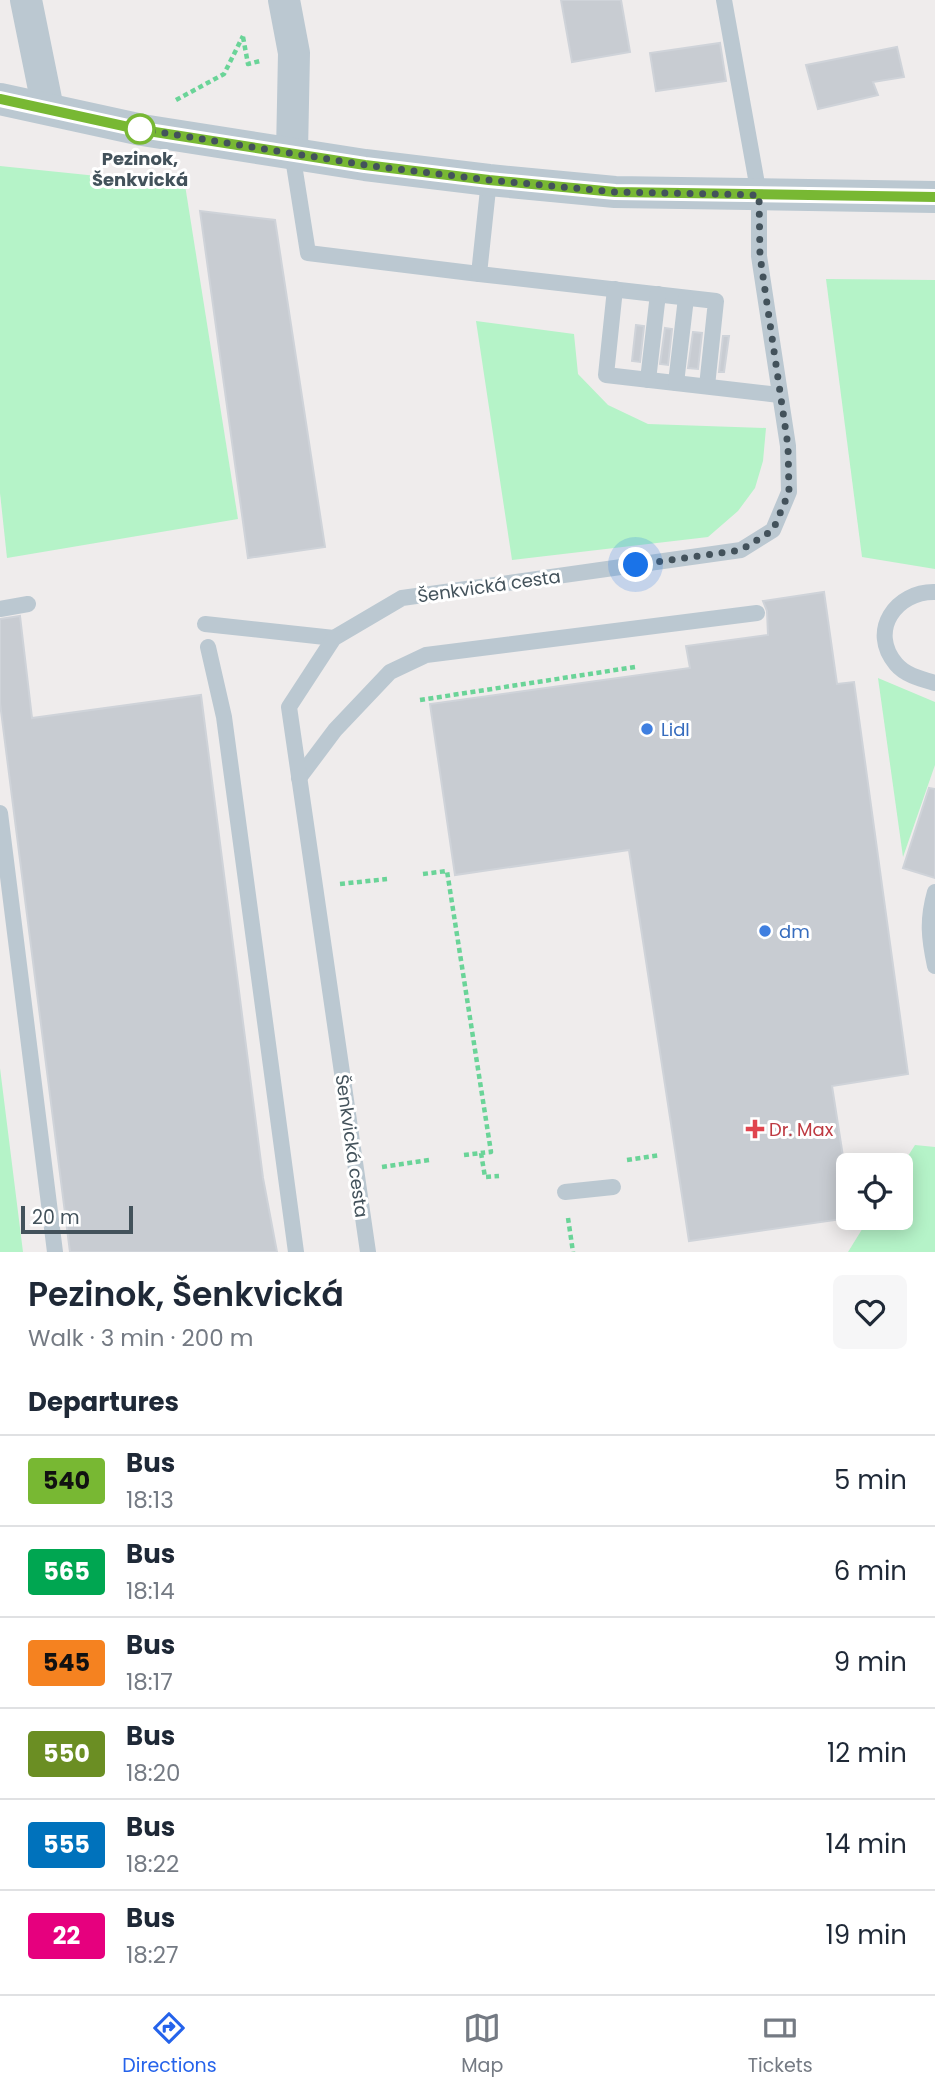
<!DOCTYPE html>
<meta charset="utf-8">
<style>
body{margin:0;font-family:Poppins,sans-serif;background:#f6f6f7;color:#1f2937;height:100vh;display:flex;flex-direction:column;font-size:26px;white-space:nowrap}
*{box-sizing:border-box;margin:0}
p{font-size:23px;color:#747a83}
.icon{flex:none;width:38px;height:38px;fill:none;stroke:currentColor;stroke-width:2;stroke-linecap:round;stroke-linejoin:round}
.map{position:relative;height:1252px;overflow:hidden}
.details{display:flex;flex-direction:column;background:#fff;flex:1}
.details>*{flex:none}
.badge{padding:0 14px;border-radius:5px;font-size:24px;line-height:46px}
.buttons{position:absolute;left:836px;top:1153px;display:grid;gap:14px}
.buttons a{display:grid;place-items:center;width:77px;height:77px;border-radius:10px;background:#fff;box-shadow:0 4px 18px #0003;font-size:35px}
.scale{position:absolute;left:21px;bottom:18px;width:112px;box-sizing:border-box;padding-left:7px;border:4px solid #43525b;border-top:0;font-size:19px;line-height:24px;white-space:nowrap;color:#43525b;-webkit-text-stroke:5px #fff;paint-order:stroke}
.you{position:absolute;width:35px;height:35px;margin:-18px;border:5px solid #fff;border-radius:50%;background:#1a73e8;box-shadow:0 0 0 10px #1a73e833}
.map>.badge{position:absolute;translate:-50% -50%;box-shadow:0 0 0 4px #fff}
h2{padding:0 28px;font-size:26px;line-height:63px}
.round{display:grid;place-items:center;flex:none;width:74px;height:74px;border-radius:10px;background:#f6f6f7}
.summary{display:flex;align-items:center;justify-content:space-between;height:119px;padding:0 28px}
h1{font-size:33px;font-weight:600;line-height:52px}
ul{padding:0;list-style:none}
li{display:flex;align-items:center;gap:21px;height:91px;padding:0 28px;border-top:2px solid #e0e1e3}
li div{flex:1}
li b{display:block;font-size:26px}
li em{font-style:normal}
li .badge{min-width:77px;font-weight:700;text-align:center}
.tab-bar{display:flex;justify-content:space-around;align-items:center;height:98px;border-top:2px solid #e0e1e3;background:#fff;font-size:19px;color:#747a83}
.tab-bar a{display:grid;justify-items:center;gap:4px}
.tab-bar .active{color:#2563eb}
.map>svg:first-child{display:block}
.green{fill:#b5f3c8}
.building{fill:#c8ccd2;stroke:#cfd3d9;stroke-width:2}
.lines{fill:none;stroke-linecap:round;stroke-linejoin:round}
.path{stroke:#6ad498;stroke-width:4.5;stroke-dasharray:5 3.5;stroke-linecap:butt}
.service{stroke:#bbc8d1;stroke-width:16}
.minor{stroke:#bbc8d1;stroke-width:32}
.line-casing{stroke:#fff;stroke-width:16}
.line{stroke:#78b833;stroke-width:10}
.walk{stroke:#43525b;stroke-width:7;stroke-dasharray:0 12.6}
.stop-dot{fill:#fff;stroke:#78b833;stroke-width:3.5}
.shop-dot{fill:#3f7fe0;stroke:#fff;stroke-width:2.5}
.health-dot{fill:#e0444e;stroke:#fff;stroke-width:2.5}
.labels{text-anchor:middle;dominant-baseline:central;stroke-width:6;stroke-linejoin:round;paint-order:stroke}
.stop-label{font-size:18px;font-weight:bold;fill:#43525b;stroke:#fff}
.street-label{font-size:18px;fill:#43525b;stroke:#fff}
.shop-label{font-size:18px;fill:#366cbe;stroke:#fff;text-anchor:start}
.health-label{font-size:18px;fill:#be3a42;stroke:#fff;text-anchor:start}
</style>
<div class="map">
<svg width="935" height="1252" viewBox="0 0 935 1252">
<rect width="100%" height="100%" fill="#efecec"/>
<!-- green -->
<g class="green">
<polygon points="0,166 185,185 238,519 7,558 0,493"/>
<polygon points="826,279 935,280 935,569 862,557"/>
<polygon points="476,321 574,334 578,374 608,405 648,424 766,428 763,461 755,488 738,511 708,537 512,560"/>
<polygon points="878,678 935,702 935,765 903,857"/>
<polygon points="0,1068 23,1252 0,1252"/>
<polygon points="915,1145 935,1147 935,1252 848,1252 869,1218 901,1218 901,1167"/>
</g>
<!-- building -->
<g class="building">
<polygon points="561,0 621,0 630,52 572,62"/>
<polygon points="720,43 726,81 656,91 650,53"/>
<polygon points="897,47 904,77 873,82 878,95 818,109 806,65"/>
<polygon points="200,211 275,220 325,547 248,558"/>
<polygon points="636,325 644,326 640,362 632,361"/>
<polygon points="665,328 672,329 668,365 660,364"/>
<polygon points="693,332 702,333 698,369 688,368"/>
<polygon points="723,336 729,336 724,372 719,372"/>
<polygon points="824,592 837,684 854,682 908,1074 832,1086 849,1195 849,1218 689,1241 629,850 455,875 430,704 690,668 686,646 768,635 767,611 763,601"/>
<polygon points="20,616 32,718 201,695 263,1178 277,1252 70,1252 0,703 0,619"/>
<polygon points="929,788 935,789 935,878 903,868"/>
</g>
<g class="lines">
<!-- path -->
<g class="path">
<polyline points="243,37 248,64 260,61"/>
<polyline points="176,100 224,74 243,36"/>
<polyline points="420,700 635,667"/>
<polyline points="423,874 447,871 491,1152 481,1153"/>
<polyline points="340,884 387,879"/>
<polyline points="464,1155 481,1153 485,1177 499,1176"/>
<polyline points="627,1160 660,1155"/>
<polyline points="382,1167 429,1160"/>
<polyline points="568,1218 573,1252"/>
</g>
<!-- service -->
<g class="service">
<polyline points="292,152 308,253 479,274"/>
<polyline points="489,180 479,274 716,301 707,386"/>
<polyline points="615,289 606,375 779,395"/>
<polyline points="648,380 658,294"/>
<polyline points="676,383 686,298"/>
<path d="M935 592C896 591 868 631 896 664 905 675 921 679 935 683"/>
<polyline points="0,609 28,604"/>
<polyline points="205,624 334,638"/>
<polyline points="208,647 224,717 296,1252"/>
<polyline points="299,778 335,730 390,672 426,655 757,613"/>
<polyline points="0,813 55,1252"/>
<path d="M935 892C927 920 929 938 935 966"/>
<polyline points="565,1192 613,1187"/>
<polyline points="368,1252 289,707 334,638 402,598 741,550 773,530 789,492 788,446 759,256 759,195 724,0"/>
</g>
<!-- minor -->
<g class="minor">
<polyline points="26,0 48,109"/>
<polyline points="284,0 294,53 292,152"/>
<polyline points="0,99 142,130 365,165 489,180 615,192 935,197"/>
</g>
</g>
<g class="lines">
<defs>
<polyline id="line" points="0,99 142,130 365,165 489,180 615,192 935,197"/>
</defs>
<!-- line casing -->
<use href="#line" class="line-casing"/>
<!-- line -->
<use href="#line" class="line"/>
<!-- walk -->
<polyline class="walk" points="140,129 365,165 489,180 615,192 759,195 760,256 788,446 789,492 773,530 741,550 636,565"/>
</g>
<!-- markers -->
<circle class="stop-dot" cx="140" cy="129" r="14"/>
<g class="shop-dot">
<circle cx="647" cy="729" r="7"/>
<circle cx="765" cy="931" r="7"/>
</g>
<path class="health-dot" d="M751.5 1118.5h7v7h7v7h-7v7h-7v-7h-7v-7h7z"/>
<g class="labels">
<!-- stop labels -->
<g class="stop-label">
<text x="140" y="158">Pezinok,<tspan x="140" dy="21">Šenkvická</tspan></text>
</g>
<!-- street labels -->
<g class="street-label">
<text transform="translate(489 586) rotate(-8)">Šenkvická cesta</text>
<text transform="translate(352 1146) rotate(82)">Šenkvická cesta</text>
</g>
<!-- shop labels -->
<g class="shop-label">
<text x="661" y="729">Lidl</text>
<text x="779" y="931">dm</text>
</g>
<!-- health labels -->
<g class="health-label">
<text x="769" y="1129">Dr. Max</text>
</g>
</g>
</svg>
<div class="buttons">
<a><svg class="icon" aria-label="locate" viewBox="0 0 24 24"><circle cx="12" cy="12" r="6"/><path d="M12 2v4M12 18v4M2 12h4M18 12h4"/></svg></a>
</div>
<div class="scale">20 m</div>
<div class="you" style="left:636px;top:565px"></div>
</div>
<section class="details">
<div class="summary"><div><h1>Pezinok, Šenkvická</h1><p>Walk · 3 min · 200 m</p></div><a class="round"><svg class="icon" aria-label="heart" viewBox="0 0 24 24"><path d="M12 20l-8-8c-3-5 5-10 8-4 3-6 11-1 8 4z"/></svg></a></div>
<h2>Departures</h2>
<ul>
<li><span class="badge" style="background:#78b833;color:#111">540</span><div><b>Bus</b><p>18:13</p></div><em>5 min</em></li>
<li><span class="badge" style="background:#00a651;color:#fff">565</span><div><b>Bus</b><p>18:14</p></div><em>6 min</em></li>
<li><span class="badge" style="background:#f58220;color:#111">545</span><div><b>Bus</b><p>18:17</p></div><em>9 min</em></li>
<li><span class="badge" style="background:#6b8e23;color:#fff">550</span><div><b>Bus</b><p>18:20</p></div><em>12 min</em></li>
<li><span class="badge" style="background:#0072bc;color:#fff">555</span><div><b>Bus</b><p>18:22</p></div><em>14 min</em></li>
<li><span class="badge" style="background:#e6007e;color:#fff">22</span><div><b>Bus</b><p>18:27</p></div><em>19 min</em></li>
</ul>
</section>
<nav class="tab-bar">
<a class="active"><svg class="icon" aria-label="directions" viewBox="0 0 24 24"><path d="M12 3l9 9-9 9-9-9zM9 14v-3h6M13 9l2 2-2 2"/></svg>Directions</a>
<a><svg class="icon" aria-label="map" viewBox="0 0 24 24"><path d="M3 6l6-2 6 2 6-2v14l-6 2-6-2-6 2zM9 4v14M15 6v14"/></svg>Map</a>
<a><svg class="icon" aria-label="tickets" viewBox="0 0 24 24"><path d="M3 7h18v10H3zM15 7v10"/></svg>Tickets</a>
</nav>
